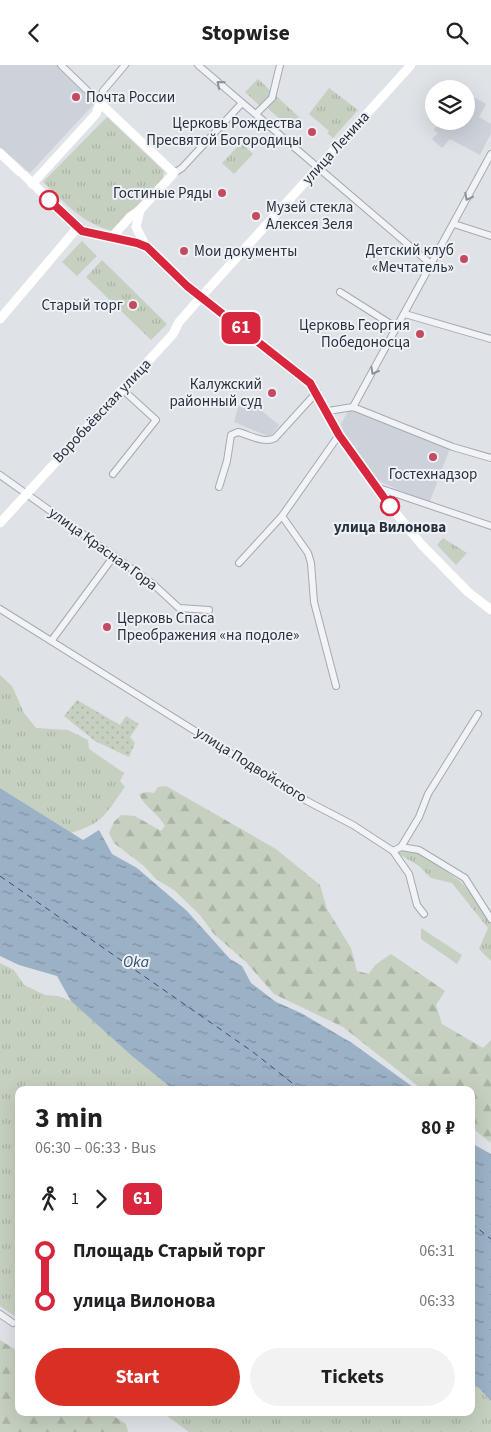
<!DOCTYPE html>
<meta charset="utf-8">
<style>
body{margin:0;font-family:"Source Sans 3",sans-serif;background:#f2f2f2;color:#202124;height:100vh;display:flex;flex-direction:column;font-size:19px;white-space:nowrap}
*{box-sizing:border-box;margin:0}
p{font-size:16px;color:#757577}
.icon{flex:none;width:28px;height:28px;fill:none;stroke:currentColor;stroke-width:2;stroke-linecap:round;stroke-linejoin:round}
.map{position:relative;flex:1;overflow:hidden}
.details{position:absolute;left:15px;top:1021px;width:460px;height:330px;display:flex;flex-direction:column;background:#fff;border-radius:10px;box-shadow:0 5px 20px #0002}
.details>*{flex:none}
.badge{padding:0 10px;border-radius:8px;font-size:18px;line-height:32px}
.buttons{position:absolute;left:425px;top:15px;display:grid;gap:10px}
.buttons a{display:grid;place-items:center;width:50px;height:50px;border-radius:50%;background:#fff;box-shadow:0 5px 20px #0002;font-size:25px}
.map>.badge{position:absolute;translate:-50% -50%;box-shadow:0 0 0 2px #fff}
.legs{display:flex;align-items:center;gap:8px;height:55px;padding:0 20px;font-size:16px}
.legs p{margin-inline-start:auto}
.overview{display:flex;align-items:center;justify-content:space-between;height:85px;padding:0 20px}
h1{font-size:28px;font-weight:700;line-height:38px}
.action{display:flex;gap:10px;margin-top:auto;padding:10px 20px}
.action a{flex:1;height:58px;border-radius:30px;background:#d93025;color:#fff;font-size:20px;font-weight:700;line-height:58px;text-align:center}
.action a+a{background:#f2f2f2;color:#202124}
ul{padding:0 20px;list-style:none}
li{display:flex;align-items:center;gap:18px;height:50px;font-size:19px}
li i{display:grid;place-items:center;width:8px;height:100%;margin:0 6px;background:currentColor}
li i::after{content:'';width:12px;height:12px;margin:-6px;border:4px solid;border-radius:50%;background:#fff}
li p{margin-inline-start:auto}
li:first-child i{background:linear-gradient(#0000 50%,currentColor 0)}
li:last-child i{background:linear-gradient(currentColor 50%,#0000 0)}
header{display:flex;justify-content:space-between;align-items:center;height:65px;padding:0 20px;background:#fff;font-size:22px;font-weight:700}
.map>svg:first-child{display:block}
.built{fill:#cdd1d9}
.grass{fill:url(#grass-tufts)}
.forest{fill:url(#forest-firs)}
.garden{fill:url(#garden-dots)}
.water{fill:url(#water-ripples)}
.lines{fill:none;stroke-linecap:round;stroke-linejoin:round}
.ferry{stroke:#35506e;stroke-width:1;stroke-dasharray:6 5;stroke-linecap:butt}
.street-casing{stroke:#a5a9b1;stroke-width:8}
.street{stroke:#f1f3f6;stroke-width:6}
.secondary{stroke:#fff;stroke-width:9}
.oneway{stroke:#8d929a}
.line-1-casing{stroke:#fff;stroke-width:11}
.line-1{stroke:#d7263d;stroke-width:8}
.poi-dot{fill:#c54a60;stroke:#eef1f5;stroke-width:2}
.stop-1-dot{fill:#fff;stroke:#d7263d;stroke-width:2.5}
.labels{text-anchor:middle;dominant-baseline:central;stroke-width:4;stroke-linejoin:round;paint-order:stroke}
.poi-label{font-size:15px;fill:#29313d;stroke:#eef1f5;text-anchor:end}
.street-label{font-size:15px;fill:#29313d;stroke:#eef1f5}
.stop-label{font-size:15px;font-weight:bold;fill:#29313d;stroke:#eef1f5}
.water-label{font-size:16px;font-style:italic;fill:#35506e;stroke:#eef1f5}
</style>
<header><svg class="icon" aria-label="back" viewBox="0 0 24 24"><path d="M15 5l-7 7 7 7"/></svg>Stopwise<svg class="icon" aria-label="search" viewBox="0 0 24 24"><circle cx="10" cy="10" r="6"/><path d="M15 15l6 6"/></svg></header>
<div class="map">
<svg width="491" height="1367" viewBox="0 0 491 1367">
<defs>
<pattern id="grass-tufts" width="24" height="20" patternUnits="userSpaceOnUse" patternTransform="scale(1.25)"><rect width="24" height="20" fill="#c5d0c0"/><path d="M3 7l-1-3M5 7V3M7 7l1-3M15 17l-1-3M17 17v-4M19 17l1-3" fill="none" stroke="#a9b3a6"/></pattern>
<pattern id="forest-firs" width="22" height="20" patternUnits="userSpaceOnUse" patternTransform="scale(1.25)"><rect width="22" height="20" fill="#c5d0c0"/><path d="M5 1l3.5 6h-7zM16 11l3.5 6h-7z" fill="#a9b3a6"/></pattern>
<pattern id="garden-dots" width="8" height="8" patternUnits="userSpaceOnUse" patternTransform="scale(1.25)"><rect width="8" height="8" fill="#c5d0c0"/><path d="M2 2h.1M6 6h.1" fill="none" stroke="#a9b3a6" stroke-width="1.8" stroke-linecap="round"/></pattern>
<pattern id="water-ripples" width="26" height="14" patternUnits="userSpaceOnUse" patternTransform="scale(1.25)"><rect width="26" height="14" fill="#9bb1c5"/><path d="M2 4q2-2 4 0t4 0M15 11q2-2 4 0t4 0" fill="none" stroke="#7e91a1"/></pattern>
</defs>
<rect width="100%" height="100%" fill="#dfe2e7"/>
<!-- built -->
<g class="built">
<polygon points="0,0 56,0 94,36 93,40 30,108 0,82"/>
<polygon points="466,28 486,39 479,52 491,59 491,68 480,90 450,74 442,83 432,74 438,68 434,65 440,56 466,56"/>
<polygon points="246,333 279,360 270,372 234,357 238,342"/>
<polygon points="355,345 450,383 429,439 379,416 343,366 341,359 348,346"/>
</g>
<!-- grass -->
<g class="grass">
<polygon points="258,14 301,54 293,65 266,42 263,44 245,27"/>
<polygon points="329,23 358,45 333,73 327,68 329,66 309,49"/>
<path d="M107 52 164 106 163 113 113 166C83 159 65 138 43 117Z"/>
<polygon points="241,78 253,89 234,109 222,98"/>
<polygon points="82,176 97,191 77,211 62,197"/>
<polygon points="102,195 167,259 151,275 86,212"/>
<polygon points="443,473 467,488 456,500 437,480"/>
<path d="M0 610 12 621 24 648 36 663 68 665 88 675 89 684 124 708 120 716 125 722C106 748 104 758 71 768L0 723Z"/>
<polygon points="401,785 418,787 460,816 472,829 491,857 491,896 479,884 488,863 452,818 431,813 419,801 396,787"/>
<polygon points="421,863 462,890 457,899 421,874"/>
<polygon points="0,898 14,905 24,920 45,930 58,931 71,936 132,991 174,1025 19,1025 19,1254 0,1241"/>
<polygon points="471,1319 479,1323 491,1336 491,1367 189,1367 163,1348 471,1348"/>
</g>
<!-- forest -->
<g class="forest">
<path d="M166 721 276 784 320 820 327 844 351 883 357 906 369 909 375 900 391 889 445 926 436 940 442 959 483 983 491 975V1078L471 1062V1025H423L343 962 274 929 246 897 214 869 200 850 174 825 156 814 144 801 114 778 109 768 114 757 121 750 135 751 161 766 165 761C158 748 144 742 139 729L147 727 154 728 158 722Z"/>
<polygon points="0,1275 19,1287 19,1348 109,1348 126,1359 128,1367 0,1367"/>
</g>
<!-- garden -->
<polygon class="garden" points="77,635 120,660 126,651 139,659 130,672 135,678 129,692 95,676 64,651"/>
<!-- water -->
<g class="water">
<polygon points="0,723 83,775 99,765 112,789 137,803 187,846 230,894 242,901 251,918 276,937 301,948 352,978 417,1025 174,1025 132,991 71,936 57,911 19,900 0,891"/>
<polygon points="471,1078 491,1089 491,1336 479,1323 471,1319"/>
</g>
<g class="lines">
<!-- ferry -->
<g class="ferry">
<polyline points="0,811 253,987 301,1025"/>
<polyline points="471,1158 491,1174"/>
</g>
<defs>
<g id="street">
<polyline points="61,0 100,38"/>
<polyline points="198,0 432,200"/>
<polyline points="100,38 103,26 125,0"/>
<polyline points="256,49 272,33 280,0"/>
<polyline points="174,108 182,103 242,38"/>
<polyline points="454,159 491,171"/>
<polyline points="340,227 397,263"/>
<polyline points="405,249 491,274"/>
<polyline points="353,342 491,89"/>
<polyline points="328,346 353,342 453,382 491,393"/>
<polyline points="113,409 156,355 122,324"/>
<polyline points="0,410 153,519 179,543 209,545"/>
<path d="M219 422 227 396 231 370 238 367C250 370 264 379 275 373L317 327"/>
<polyline points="376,422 491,461"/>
<polyline points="282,451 308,488 311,498 314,537 336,621"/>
<polyline points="239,498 282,451 339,370"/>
<polyline points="0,544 307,736 353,760 393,786 401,782 419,785 465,813 491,854"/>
<polyline points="52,575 114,491"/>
<polyline points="401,782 419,752 428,729 478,649"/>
<polyline points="393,786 409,809 417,840 424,849"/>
<polyline points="0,1249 13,1258"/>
</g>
</defs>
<!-- street casing -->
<use href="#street" class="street-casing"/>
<!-- street -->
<use href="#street" class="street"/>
<!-- secondary -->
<g class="secondary">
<polyline points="100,38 174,108 140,145 136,162 146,182"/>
<polyline points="0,88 20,107"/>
<polyline points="24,110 82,166 137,178 147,183 187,221 310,318 339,370 390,441 421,479 468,527 491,545"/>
<polyline points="32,119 96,49 100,38"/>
<polyline points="111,173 130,152 140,145"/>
<polyline points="0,254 78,162"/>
<polyline points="0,458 173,269 179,257 201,232 411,0"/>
</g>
</g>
<!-- one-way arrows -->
<defs><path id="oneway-chevron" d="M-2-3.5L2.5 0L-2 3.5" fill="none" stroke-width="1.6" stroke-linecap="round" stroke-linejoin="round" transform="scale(1.25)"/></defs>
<g class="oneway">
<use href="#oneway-chevron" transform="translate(220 19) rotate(-140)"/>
<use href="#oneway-chevron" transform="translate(468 132) rotate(118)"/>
<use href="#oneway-chevron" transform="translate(374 306) rotate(119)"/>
</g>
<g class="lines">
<defs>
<polyline id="line-1" points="49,135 82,166 137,178 147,182 187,221 310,318 339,370 390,441"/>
</defs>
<!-- line-1 casing -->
<use href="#line-1" class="line-1-casing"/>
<!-- line-1 -->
<use href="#line-1" class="line-1"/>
</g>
<!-- markers -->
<g class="poi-dot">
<circle cx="76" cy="32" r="5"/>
<circle cx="312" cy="67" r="5"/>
<circle cx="222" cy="128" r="5"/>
<circle cx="256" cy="151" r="5"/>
<circle cx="184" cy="186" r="5"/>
<circle cx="464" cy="194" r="5"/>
<circle cx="133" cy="240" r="5"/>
<circle cx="420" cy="269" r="5"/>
<circle cx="272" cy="328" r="5"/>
<circle cx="433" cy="392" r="5"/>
<circle cx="107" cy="562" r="5"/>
</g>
<g class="stop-1-dot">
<circle cx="49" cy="135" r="9"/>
<circle cx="390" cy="441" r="9"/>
</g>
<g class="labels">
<!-- poi labels -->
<g class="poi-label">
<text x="86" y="32" text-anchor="start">Почта России</text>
<text x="302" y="58">Церковь Рождества<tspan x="302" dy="17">Пресвятой Богородицы</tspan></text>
<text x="212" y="128">Гостиные Ряды</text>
<text x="266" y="142" text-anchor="start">Музей стекла<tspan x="266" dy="17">Алексея Зеля</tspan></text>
<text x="454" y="185">Детский клуб<tspan x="454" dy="17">«Мечтатель»</tspan></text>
<text x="194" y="186" text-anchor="start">Мои документы</text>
<text x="123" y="240">Старый торг</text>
<text x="410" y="260">Церковь Георгия<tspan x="410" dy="17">Победоносца</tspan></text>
<text x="262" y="319">Калужский<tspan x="262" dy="17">районный суд</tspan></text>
<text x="433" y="409" text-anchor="middle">Гостехнадзор</text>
<text x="117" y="553" text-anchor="start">Церковь Спаса<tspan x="117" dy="17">Преображения «на подоле»</tspan></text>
</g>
<!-- street labels -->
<g class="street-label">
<text transform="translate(336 83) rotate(-48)">улица Ленина</text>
<text transform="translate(102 346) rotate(-47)">Воробьёвская улица</text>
<text transform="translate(103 484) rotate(36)">улица Красная Гора</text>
<text transform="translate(251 700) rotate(32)">улица Подвойского</text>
</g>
<!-- stop labels -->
<g class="stop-label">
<text x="390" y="462">улица Вилонова</text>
</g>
<!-- water labels -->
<g class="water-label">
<text x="136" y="897">Oka</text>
</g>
</g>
</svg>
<div class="buttons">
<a><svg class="icon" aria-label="layers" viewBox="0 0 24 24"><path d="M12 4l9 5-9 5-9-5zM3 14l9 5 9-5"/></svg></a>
</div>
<b class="badge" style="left:241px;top:263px;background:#d7263d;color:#fff">61</b>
<section class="details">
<div class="overview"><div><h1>3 min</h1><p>06:30 – 06:33 · Bus</p></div><b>80 ₽</b></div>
<div class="legs"><svg class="icon" aria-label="walk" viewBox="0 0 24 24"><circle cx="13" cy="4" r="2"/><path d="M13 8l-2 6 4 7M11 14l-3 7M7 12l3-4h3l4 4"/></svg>1<svg class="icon" aria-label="forward" viewBox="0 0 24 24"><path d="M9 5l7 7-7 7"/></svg><b class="badge" style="background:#d7263d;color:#fff">61</b></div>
<ul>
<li><i style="color:#d7263d"></i><b>Площадь Старый торг</b><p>06:31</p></li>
<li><i style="color:#d7263d"></i><b>улица Вилонова</b><p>06:33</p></li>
</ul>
<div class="action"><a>Start</a><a>Tickets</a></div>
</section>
</div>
